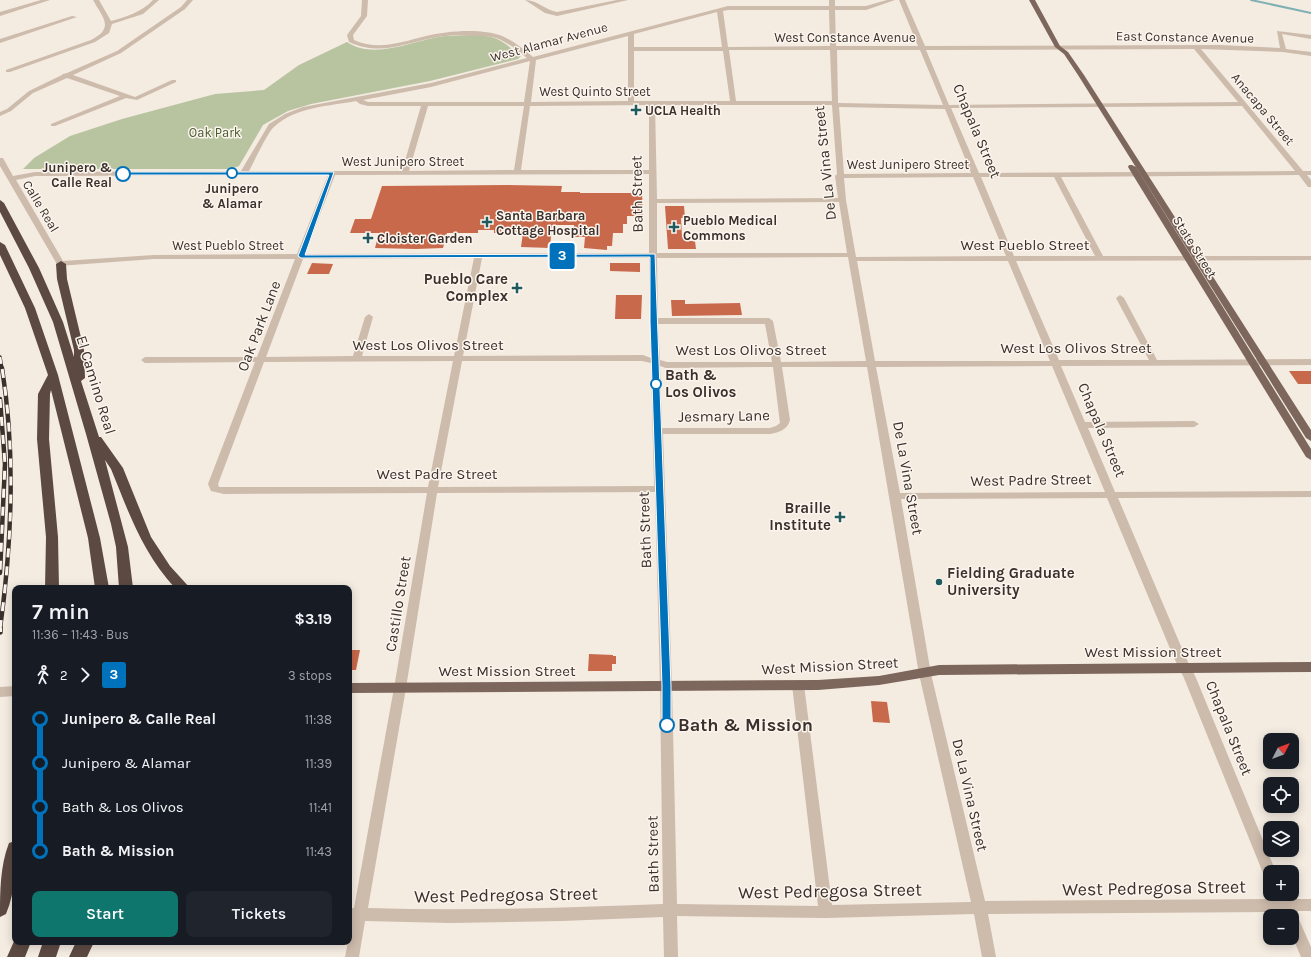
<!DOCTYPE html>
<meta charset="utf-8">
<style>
body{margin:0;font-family:Karla,sans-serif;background:#20242c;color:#f1f3f6;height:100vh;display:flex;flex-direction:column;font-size:15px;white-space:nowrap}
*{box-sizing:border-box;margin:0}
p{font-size:13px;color:#9ea1a6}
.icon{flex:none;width:22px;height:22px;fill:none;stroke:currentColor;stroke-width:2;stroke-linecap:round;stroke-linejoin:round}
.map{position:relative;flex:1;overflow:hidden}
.details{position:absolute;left:12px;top:585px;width:340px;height:360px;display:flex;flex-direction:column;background:#171b24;border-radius:8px;box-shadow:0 2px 10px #0003}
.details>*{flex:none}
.badge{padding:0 8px;border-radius:3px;font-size:14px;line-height:26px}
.needle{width:26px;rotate:48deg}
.tools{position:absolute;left:1263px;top:733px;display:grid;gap:8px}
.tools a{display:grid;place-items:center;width:36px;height:36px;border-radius:8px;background:#171b24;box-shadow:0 2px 10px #0003;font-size:20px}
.map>.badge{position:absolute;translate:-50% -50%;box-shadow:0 0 0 2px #fff}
.legs{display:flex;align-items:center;gap:6px;height:44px;padding:0 20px;font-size:13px}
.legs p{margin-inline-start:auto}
.headline{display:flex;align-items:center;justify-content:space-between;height:68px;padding:0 20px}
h1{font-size:22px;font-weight:600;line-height:30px}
.primary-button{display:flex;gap:8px;margin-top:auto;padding:8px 20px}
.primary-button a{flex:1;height:46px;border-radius:8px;background:#0f766e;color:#fff;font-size:16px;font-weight:600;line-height:46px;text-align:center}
.primary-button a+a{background:#20242c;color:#f1f3f6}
ul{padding:0 20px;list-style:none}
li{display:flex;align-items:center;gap:14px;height:44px;font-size:15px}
li i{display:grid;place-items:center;width:6px;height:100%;margin:0 5px;background:currentColor}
li i::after{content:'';width:10px;height:10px;margin:-5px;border:3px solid;border-radius:50%;background:#171b24}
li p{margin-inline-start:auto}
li:first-child i{background:linear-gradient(#0000 50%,currentColor 0)}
li:last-child i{background:linear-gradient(currentColor 50%,#0000 0)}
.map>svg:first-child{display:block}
.green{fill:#b8c4a0}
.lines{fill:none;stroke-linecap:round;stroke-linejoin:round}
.stream{stroke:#7fb0b2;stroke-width:2}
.building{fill:#c8694b}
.minor{fill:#cdbbac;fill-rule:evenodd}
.major{fill:#7d675c;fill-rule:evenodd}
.highway{fill:#5c4a42;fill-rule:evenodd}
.rail-far2-casing{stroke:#3b302b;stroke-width:3.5}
.rail-far1-casing{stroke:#3b302b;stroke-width:4.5}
.rail-casing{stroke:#3b302b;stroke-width:5.5}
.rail-far2{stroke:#fbf5ee;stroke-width:2.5;stroke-dasharray:7;stroke-linecap:butt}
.rail-far1{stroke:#fbf5ee;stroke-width:3;stroke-dasharray:9;stroke-linecap:butt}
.rail{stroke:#fbf5ee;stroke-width:4;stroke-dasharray:12;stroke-linecap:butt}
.line-1{fill:#0072bc;stroke:#fff}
.poi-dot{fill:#1f5a5e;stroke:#fbf5ee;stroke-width:1.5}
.stop-1-dot{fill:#fff;stroke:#0072bc;stroke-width:2}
.labels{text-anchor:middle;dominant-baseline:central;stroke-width:3;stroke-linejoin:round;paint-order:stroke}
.far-street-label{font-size:13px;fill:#3b302b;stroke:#fbf5ee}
.far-poi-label{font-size:13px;font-weight:bold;fill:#3b302b;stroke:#fbf5ee;text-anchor:start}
.far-park-label{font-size:13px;fill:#4a5a2e;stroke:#fbf5ee}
.far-stop-label{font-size:13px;font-weight:bold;fill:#3b302b;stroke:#fbf5ee;text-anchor:end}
.street-label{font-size:15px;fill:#3b302b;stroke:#fbf5ee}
.poi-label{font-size:15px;font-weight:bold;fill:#3b302b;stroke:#fbf5ee;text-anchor:end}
.stop-label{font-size:15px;font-weight:bold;fill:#3b302b;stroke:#fbf5ee;text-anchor:start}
.near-stop-label{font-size:18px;font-weight:bold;fill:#3b302b;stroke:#fbf5ee;text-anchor:start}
.near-street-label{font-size:18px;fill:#3b302b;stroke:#fbf5ee}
</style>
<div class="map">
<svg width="1311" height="957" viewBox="0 0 1311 957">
<rect width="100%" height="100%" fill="#f4ebe1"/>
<!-- green -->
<path class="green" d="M445 36C463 36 485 32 501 41 508 45 514 51 521 56L518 59 430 81 311 104 288 111 263 125 239 166 231 169H23L34 158 70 136 122 119 215 94 264 90 299 65 347 42C375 61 416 39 445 36Z"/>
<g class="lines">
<!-- stream -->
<polyline class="stream" points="1251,0 1311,13"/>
</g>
<!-- building -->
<g class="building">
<polygon points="508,185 562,186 561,192 580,192 580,193 642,193 643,216 627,216 627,224 623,224 623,233 613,233 612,246 607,246 607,250 584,248 585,237 573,237 574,225 552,225 550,248 521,247 523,233 494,233 494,230 478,230 478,233 447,233 443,248 416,249 375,248 379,233 350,233 355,219 371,219 382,186"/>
<polygon points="665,206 684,206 685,218 681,218 682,237 688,237 689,241 695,241 696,249 668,249"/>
<polygon points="312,263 333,264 329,274 307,274"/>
<polygon points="610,263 640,263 640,272 610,271"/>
<polygon points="616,295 642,295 641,319 615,319"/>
<polygon points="671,300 685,300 685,304 740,303 742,315 672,316"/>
<polygon points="1289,371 1311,371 1311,384 1298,384"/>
<polygon points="349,650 360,650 356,670 349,670"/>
<polygon points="589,654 613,655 613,656 616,656 616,664 612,664 612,671 588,671"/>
<polygon points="871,701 887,702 890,723 873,722"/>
</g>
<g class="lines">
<!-- minor -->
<g class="minor">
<polygon points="41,0 50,0 0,16 0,12"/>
<path d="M93 0H99L111 21C126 17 142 12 153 0H159L143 14 112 24 109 33 95 42 10 72H6V70L91 40C115 28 103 18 93 0Z"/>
<polygon points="187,0 193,0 185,9 121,53 73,75 135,97 172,80 176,80 176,82 137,100 126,98 55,126 51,126 51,124 120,96 67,78 33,93 11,111 0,116 0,112 7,109 29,91 62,75 63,74 67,73 117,51 181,7"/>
<path d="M362 0H368L367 16 353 35 354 40C378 51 402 42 426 36 447 31 482 28 502 36 514 41 523 49 533 57L728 6H829V0H835V6H866L887 0H895L866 10H835L836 46H918L899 0H905L925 46 1219 45 1280 48 1277 31 1311 35V39L1282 34 1286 49 1311 52V56L1283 52 1201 49 1303 171H1311V175H1307L1311 180V187H1308L1299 175 1061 177 1103 256H1311V260L1016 261 1059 360H1149L1116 298 1120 295 1124 298 1157 360 1311 359V365L1061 366 1085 422 1194 421 1199 424 1194 427 1088 428 1115 492 1311 491V497L1118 498 1186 658 1196 678 1276 872H1270V879L1265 877 1263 873 1184 678 1174 658 1107 498 901 499 931 674 985 901 1274 899 1272 894H1286L1288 899H1311V911H1294L1293 914 1297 915 1311 947V957H1301L1292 936V916H1283L1280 912 988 914 996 957H982L974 914 826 918 677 916 678 957H664L663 917 562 921 450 923 365 921 359 957H345L348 942H349L352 920H349V908H354L394 688 427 493 224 494 211 491 208 484 255 362 145 363 141 360 145 357H257L295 259H154L58 266 0 166V158H3L13 176 35 172 241 171 269 124 285 114 303 107 431 83 527 58C518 51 510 44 499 39 491 36 481 36 472 36 461 35 449 35 438 37 406 42 382 57 349 42L347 35 361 16ZM728 10H829L830 46 728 47 723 11ZM717 12 722 47H634V34ZM628 36V101L531 102 536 60ZM1194 49 1238 102 949 105 926 50ZM729 50H830L832 101H736ZM837 50H920L943 105 838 103ZM634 51H723L730 101H634ZM530 61 524 102H368L363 100 431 87ZM356 101 360 104 368 106H421L402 171H249C254 162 268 131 275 126 296 107 330 106 356 101ZM649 105V170H521L530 106ZM655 105H832L837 174 835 176 838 198 657 199ZM428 106H524L514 170 409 171ZM1242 106 1295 171 979 173 951 108ZM839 107 945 109 971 173 844 174ZM649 174V253L305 254 335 175ZM328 175 297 254 154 255 63 261 16 180 35 176ZM973 177 1006 256 856 257 846 200 844 178ZM981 177H1054L1095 256H1014ZM839 202 847 253H657V203ZM848 257 866 361 781 362 773 321 769 318H658L657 258ZM474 258 454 356H362L373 317 369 314 365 317 353 356 266 357 303 259ZM482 258H649L651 358 643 355 463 356ZM857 261H1008L1050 361H875ZM658 324H765L772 362H667L660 360ZM453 361 428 487H219L218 484 264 362ZM462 361H642L651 363 654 486 438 487ZM660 366 666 368 773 367 780 423 776 426 770 428H662ZM1052 366 1105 492 900 493 876 367ZM782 367H867L919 674 971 902 832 905 804 685 802 682 798 680 794 682 792 685 818 906 677 904 672 686 663 434H770C780 432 787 430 790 420ZM655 492 660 686 663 904C564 908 466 911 368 908L406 688 437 493Z"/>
<path d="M525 0C537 0 545 10 557 12L617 0H628L557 16 545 13Z"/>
<polygon points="72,16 77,17 0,43 0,39"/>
<polygon points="15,686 15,696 0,697 0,687"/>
</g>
<!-- major -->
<g class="major">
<polygon points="1029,0 1035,0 1060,46 1068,52 1084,75 1311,430 1311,441 1306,438 1078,75 1064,54 1055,47"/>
<polygon points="1129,165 1132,165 1136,167 1311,449 1311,460 1306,457 1128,167"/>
<polygon points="1311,662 1311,672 939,675 879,685 818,690 349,693 349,683 818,680 879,676 939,665"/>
</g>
<!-- highway -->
<g class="highway">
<path d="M0 200 4 203 39 268 63 322 74 357V350L57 279 56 264 61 261 66 264 67 279 84 350 85 378 81 381 99 437H101L123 468 151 537 170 566 190 588H175C142 552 129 513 111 469L105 460 128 547 133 588H119L116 547 111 524 86 434 53 322 29 268 0 212Z"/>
<polygon points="0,242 5,245 35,308 58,375 100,538 109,588 95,588 88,538 51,390 50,394 49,439 58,537 59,588 45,588 46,537 37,439 38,394 48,375 25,308 0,255"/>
<path d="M15 841C15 866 16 891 6 914L0 917C0 892 0 866 9 843Z"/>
<polygon points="15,939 15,942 31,942 25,957 7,957"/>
<polygon points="43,942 61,942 56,957 38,957"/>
<polygon points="76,942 94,942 87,957 69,957"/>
</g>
<defs>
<polyline id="rail-far2" points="0,357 2,369"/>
<g id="rail-far1">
<polyline points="0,399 5,464 0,573"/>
<path d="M0 629C12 542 16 455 2 368"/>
</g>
<polyline id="rail" points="0,632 0,628"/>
</defs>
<!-- rail-far2 casing -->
<use href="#rail-far2" class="rail-far2-casing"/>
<!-- rail-far1 casing -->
<use href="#rail-far1" class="rail-far1-casing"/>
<!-- rail casing -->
<use href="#rail" class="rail-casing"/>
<!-- rail-far2 -->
<use href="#rail-far2" class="rail-far2"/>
<!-- rail-far1 -->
<use href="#rail-far1" class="rail-far1"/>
<!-- rail -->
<use href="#rail" class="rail"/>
</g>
<!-- line-1 -->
<polygon class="line-1" points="121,172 334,172 305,255 655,254 671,686 671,725 670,727 663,727 662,725 662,686 650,322 650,257 301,258 298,256 329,175 121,175"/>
<!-- markers -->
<g class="poi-dot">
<path d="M634 104h4v4h4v4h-4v4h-4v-4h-4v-4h4z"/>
<path d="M485 216h4v4h4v4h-4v4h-4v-4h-4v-4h4z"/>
<path d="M672 221h4v4h4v4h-4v4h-4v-4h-4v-4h4z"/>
<path d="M366 232h4v4h4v4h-4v4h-4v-4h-4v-4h4z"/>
<path d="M515 282h4v4h4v4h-4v4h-4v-4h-4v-4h4z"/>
<path d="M838 511h4v4h4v4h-4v4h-4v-4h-4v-4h4z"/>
<circle cx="939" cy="582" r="4"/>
</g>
<g class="stop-1-dot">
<circle cx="232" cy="173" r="5"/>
<circle cx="123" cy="174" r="7"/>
<circle cx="656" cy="384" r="5"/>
<circle cx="667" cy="725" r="7"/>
</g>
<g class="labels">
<!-- far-street labels -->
<g class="far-street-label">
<text x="845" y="37">West Constance Avenue</text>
<text transform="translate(1185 37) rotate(1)">East Constance Avenue</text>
<text transform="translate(549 42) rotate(-15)">West Alamar Avenue</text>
<text x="595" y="91">West Quinto Street</text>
<text transform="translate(1263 109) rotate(50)">Anacapa Street</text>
<text x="403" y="161">West Junipero Street</text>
<text x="908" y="164">West Junipero Street</text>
<text transform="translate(41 206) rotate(59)">Calle Real</text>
<text x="228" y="245">West Pueblo Street</text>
<text transform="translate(1195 247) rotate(58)">State Street</text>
</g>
<!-- far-poi labels -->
<g class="far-poi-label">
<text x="645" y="110">UCLA Health</text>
<text x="496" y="215">Santa Barbara<tspan x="496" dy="15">Cottage Hospital</tspan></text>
<text x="683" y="220">Pueblo Medical<tspan x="683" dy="15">Commons</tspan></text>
<text x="377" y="238">Cloister Garden</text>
</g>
<!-- far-park labels -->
<g class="far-park-label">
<text x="215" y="132">Oak Park</text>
</g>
<!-- far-stop labels -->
<g class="far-stop-label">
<text x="112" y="167">Junipero &amp;<tspan x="112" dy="15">Calle Real</tspan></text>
<text x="232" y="188" text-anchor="middle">Junipero<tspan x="232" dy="15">&amp; Alamar</tspan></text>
</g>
<!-- street labels -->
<g class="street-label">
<text transform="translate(977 131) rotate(67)">Chapala Street</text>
<text transform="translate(825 163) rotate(-96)">De La Vina Street</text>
<text transform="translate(637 194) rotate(-91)">Bath Street</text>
<text x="1025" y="245">West Pueblo Street</text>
<text transform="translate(259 326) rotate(-69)">Oak Park Lane</text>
<text x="428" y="345">West Los Olivos Street</text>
<text x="1076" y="348">West Los Olivos Street</text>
<text x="751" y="350">West Los Olivos Street</text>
<text transform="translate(96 385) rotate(73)">El Camino Real</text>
<text transform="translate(724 416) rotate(-1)">Jesmary Lane</text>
<text transform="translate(1102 430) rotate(67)">Chapala Street</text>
<text x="437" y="474">West Padre Street</text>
<text transform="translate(908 478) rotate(80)">De La Vina Street</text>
<text transform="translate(1031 480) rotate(-1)">West Padre Street</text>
<text transform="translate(645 530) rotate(-92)">Bath Street</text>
<text transform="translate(398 604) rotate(-81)">Castillo Street</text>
<text x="1153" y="652">West Mission Street</text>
<text transform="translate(830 666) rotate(-3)">West Mission Street</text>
<text x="507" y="671">West Mission Street</text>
<text transform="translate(1229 728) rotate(68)">Chapala Street</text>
<text transform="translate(970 795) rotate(77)">De La Vina Street</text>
<text transform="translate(653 854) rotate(-91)">Bath Street</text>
</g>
<!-- poi labels -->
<g class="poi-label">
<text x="508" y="279">Pueblo Care<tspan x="508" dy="17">Complex</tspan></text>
<text x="831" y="508">Braille<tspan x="831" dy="17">Institute</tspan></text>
<text x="947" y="573" text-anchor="start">Fielding Graduate<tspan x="947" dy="17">University</tspan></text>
</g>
<!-- stop labels -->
<g class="stop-label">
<text x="665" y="375">Bath &amp;<tspan x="665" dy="17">Los Olivos</tspan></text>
</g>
<!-- near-stop labels -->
<g class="near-stop-label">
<text x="678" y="725">Bath &amp; Mission</text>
</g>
<!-- near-street labels -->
<g class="near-street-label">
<text transform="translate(1154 888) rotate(-1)">West Pedregosa Street</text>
<text transform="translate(830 891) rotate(-1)">West Pedregosa Street</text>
<text transform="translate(506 895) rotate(-1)">West Pedregosa Street</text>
</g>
</g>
</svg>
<div class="tools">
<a><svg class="needle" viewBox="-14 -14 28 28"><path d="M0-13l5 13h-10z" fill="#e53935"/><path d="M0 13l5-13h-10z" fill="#9ea1a6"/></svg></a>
<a><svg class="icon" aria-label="locate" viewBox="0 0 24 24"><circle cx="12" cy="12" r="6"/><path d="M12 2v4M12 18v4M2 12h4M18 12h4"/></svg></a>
<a><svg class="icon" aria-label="layers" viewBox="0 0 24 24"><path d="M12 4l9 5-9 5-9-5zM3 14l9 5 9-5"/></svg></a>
<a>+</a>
<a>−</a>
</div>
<b class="badge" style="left:562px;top:256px;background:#0072bc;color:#fff">3</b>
<section class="details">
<div class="headline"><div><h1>7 min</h1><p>11:36 – 11:43 · Bus</p></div><b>$3.19</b></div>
<div class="legs"><svg class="icon" aria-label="walk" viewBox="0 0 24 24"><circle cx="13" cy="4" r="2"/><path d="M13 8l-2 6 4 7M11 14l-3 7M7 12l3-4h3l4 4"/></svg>2<svg class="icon" aria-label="forward" viewBox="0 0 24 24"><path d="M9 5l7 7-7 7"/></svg><b class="badge" style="background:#0072bc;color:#fff">3</b><p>3 stops</p></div>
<ul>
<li><i style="color:#0072bc"></i><b>Junipero &amp; Calle Real</b><p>11:38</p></li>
<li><i style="color:#0072bc"></i><span>Junipero &amp; Alamar</span><p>11:39</p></li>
<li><i style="color:#0072bc"></i><span>Bath &amp; Los Olivos</span><p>11:41</p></li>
<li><i style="color:#0072bc"></i><b>Bath &amp; Mission</b><p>11:43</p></li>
</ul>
<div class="primary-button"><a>Start</a><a>Tickets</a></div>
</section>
</div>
